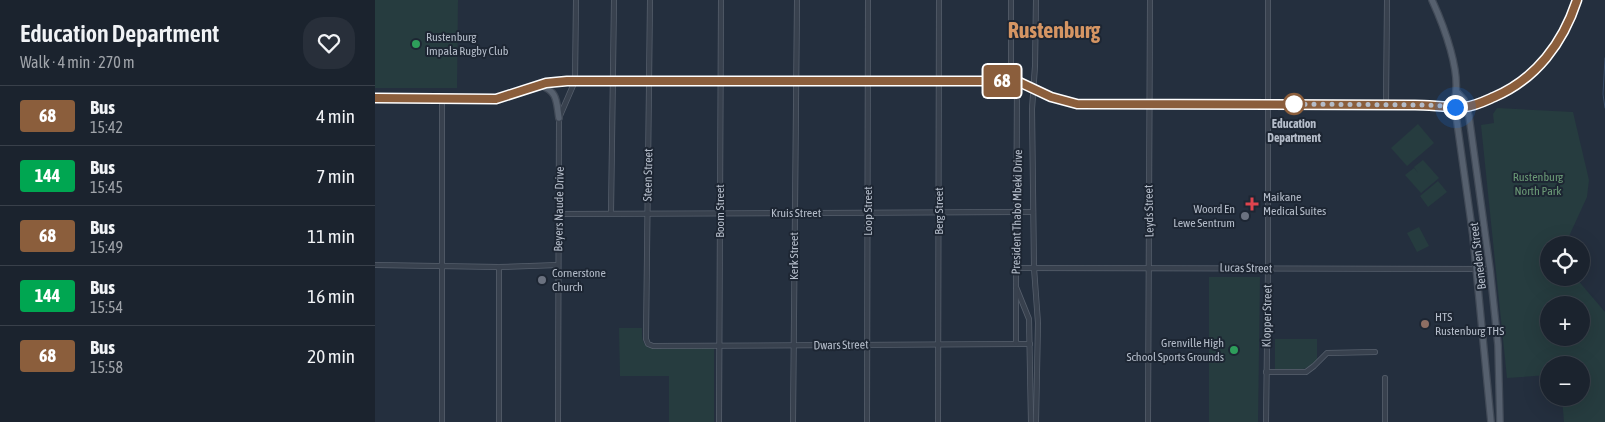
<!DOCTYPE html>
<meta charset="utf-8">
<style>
body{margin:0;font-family:"Asap Condensed",sans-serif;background:#282f3a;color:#f1f3f6;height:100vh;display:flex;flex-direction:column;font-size:19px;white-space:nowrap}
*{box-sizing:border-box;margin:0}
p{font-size:16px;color:#a0a4aa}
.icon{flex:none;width:28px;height:28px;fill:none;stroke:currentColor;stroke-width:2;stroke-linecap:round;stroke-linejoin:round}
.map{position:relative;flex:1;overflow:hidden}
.panel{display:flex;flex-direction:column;background:#1b232e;width:375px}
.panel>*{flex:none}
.badge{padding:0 10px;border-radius:4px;font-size:18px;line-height:32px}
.fabs{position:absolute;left:1165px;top:236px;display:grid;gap:10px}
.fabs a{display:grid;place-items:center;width:50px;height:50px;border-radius:50%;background:#1b232e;box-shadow:0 5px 20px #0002,0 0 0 1px #39404a;font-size:25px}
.you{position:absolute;width:25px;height:25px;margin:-12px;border:4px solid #fff;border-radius:50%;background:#1a73e8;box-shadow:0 0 0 8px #1a73e833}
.map>.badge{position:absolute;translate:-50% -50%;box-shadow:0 0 0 2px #fff}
.round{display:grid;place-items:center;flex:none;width:52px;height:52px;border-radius:20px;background:#282f3a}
.summary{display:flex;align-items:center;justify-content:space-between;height:85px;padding:0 20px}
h1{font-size:24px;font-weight:600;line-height:38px}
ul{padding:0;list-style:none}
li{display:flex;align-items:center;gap:15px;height:60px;padding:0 20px;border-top:1px solid #39404a}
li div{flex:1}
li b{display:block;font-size:19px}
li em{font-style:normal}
li .badge{min-width:55px;font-weight:700;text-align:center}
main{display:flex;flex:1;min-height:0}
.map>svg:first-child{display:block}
.green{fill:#263c3f;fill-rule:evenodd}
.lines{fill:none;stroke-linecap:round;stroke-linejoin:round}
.stream{stroke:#394c67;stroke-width:1}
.minor-casing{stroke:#565f6c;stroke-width:6}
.major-casing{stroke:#414a57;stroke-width:8}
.minor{stroke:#38414e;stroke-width:4.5}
.major{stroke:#56606e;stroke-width:5.5}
.line-casing{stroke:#fff;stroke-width:11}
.line{stroke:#8b5e3c;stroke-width:8}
.walk{stroke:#b4bcc9;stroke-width:5;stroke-dasharray:0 9}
.leisure-dot{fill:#2e9e5b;stroke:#1d2633;stroke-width:2}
.stop-dot{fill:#fff;stroke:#8b5e3c;stroke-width:2.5}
.health-dot{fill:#e0444e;stroke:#1d2633;stroke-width:2}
.worship-dot{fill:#6b7280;stroke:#1d2633;stroke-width:2}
.education-dot{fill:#8d6e63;stroke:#1d2633;stroke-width:2}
.labels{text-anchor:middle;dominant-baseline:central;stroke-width:4;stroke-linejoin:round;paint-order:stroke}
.poi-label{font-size:12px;fill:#b4bcc9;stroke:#1d2633;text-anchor:start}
.stop-label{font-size:12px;font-weight:bold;fill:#b4bcc9;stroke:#1d2633}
.street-label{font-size:12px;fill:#b4bcc9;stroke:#1d2633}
.park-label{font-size:12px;fill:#6b9a76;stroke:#1d2633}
.town-label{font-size:22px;font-weight:bold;fill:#d59563;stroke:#1d2633}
</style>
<main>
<section class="panel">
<div class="summary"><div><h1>Education Department</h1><p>Walk · 4 min · 270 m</p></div><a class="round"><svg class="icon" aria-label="heart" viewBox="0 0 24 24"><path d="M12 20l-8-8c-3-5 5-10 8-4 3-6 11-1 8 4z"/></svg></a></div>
<ul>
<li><span class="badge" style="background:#8b5e3c;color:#fff">68</span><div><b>Bus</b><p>15:42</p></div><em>4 min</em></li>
<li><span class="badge" style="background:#00a651;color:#fff">144</span><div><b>Bus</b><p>15:45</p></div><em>7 min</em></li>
<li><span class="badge" style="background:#8b5e3c;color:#fff">68</span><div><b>Bus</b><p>15:49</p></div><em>11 min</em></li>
<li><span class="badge" style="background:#00a651;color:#fff">144</span><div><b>Bus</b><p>15:54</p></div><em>16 min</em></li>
<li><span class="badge" style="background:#8b5e3c;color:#fff">68</span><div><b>Bus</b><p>15:58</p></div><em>20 min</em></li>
</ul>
</section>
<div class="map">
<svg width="1230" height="422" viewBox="0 0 1230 422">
<rect width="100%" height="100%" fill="#242f3e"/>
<!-- green -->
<g class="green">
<polygon points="0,0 83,0 82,88 0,88"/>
<path d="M1122 108 1198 112 1214 180 1212 197 1190 245H1174V278H1201L1230 312V422H1189L1187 398H1206V365H1174V375L1132 378 1106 125 1119 123 1118 114ZM1174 305H1206V338H1174Z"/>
<polygon points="1043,124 1059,143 1032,166 1016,148 1025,140 1026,141 1025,140"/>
<polygon points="1048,160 1064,178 1046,193 1030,175 1039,168 1043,173 1039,167"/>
<polygon points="1063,181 1072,192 1053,207 1045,196"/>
<polygon points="1044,227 1054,246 1042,252 1032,233"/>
<polygon points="834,277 885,277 883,422 834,422"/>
<path d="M244 328H267C267 336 266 343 274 348H339V422H294V376H245Z"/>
<path d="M900 339H942V360C929 374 917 370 900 370Z"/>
</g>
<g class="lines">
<!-- stream -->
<polyline class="stream" points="1230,58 1228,94 1230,108"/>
<defs>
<g id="minor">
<polyline points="275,0 271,339 273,344 278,346 655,344"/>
<polyline points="636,0 636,64 642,81 641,287 654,319 656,422"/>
<polyline points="661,0 660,66 657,109 659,268 663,323 661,422"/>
<polyline points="67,98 67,422"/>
<polyline points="1011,105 1012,0"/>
<polyline points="236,213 239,0"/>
<polyline points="185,214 658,212"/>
<polyline points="0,265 124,267 183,265"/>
<polyline points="124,267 124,422"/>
<polyline points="641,268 1115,269"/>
<polyline points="641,343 641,289"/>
<polyline points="891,372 931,372 939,366 952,353 1000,352"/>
<polyline points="183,422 184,118 200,81 201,0"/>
<polyline points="344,422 346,0"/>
<polyline points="418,422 422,0"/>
<polyline points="492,422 493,0"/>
<polyline points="563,422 564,0"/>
<polyline points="773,422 775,0"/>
<polyline points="891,422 893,269 893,0"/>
<polyline points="1010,422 1010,378"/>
</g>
<g id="major">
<path d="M1057 0C1068 24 1088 75 1079 101L1098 236 1116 422"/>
<path d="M165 85C183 92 181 100 184 118"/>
<polyline points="1082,92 1089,100 1094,116 1115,269 1123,345 1125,422"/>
<path d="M0 98 121 99 171 83 192 81H642L676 97 702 104C796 104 890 103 983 104 1007 105 1032 104 1055 105 1069 106 1084 109 1097 105 1150 91 1186 51 1202 0"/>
</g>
</defs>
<!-- minor casing -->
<use href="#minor" class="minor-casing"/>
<!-- major casing -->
<use href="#major" class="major-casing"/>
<!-- minor -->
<use href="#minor" class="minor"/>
<!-- major -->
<use href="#major" class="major"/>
</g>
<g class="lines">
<defs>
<path id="line" d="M0 98 121 99 171 83 192 81H642L676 97 702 104 1040 105C1056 105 1074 108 1090 107 1100 106 1110 101 1119 97 1161 79 1188 43 1202 0"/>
</defs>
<!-- line casing -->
<use href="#line" class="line-casing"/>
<!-- line -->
<use href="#line" class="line"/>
<!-- walk -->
<polyline class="walk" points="919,104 911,104 1054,105 1080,107"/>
</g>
<!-- markers -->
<g class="leisure-dot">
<circle cx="41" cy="44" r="5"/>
<circle cx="859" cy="350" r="5"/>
</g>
<circle class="stop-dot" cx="919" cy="104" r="10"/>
<path class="health-dot" d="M874.5 196.5h5v5h5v5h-5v5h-5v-5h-5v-5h5z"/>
<g class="worship-dot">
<circle cx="870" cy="216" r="5"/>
<circle cx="167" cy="280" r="5"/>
</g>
<circle class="education-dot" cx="1050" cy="324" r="5"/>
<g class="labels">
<!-- poi labels -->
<g class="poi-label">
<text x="51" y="37">Rustenburg<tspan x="51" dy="14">Impala Rugby Club</tspan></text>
<text x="888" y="197">Maikane<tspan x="888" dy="14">Medical Suites</tspan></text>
<text x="860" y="209" text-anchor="end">Woord En<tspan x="860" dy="14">Lewe Sentrum</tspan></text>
<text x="177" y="273">Cornerstone<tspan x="177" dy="14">Church</tspan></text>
<text x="1060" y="317">HTS<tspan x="1060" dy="14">Rustenburg THS</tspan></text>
<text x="849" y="343" text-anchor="end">Grenville High<tspan x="849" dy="14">School Sports Grounds</tspan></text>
</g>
<!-- stop labels -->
<g class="stop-label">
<text x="919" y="124">Education<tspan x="919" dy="14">Department</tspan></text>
</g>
<!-- street labels -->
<g class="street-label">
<text transform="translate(273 175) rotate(-89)">Steen Street</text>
<text transform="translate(184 209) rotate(-89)">Beyers Naude Drive</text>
<text transform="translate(345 211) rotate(-90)">Boom Street</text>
<text transform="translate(493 211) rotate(-90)">Loop Street</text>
<text transform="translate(564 211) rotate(-90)">Berg Street</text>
<text transform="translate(774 211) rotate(-91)">Leyds Street</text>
<text transform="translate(642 212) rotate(-89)">President Thabo Mbeki Drive</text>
<text x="421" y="213">Kruis Street</text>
<text transform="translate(419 256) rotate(-90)">Kerk Street</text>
<text transform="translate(1103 256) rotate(-97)">Beneden Street</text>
<text transform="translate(871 268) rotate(1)">Lucas Street</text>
<text transform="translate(892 316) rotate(-89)">Klopper Street</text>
<text transform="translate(466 345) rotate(-1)">Dwars Street</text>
</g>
<!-- park labels -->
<g class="park-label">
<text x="1163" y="177">Rustenburg<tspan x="1163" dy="14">North Park</tspan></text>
</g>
<!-- town labels -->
<g class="town-label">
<text x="679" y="30">Rustenburg</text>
</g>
</g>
</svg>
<div class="fabs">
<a><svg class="icon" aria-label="locate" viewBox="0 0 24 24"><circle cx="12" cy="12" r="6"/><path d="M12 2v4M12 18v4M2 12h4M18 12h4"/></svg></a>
<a>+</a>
<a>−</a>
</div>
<div class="you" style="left:1080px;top:107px"></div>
<b class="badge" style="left:627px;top:81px;background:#8b5e3c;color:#fff">68</b>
</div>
</main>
